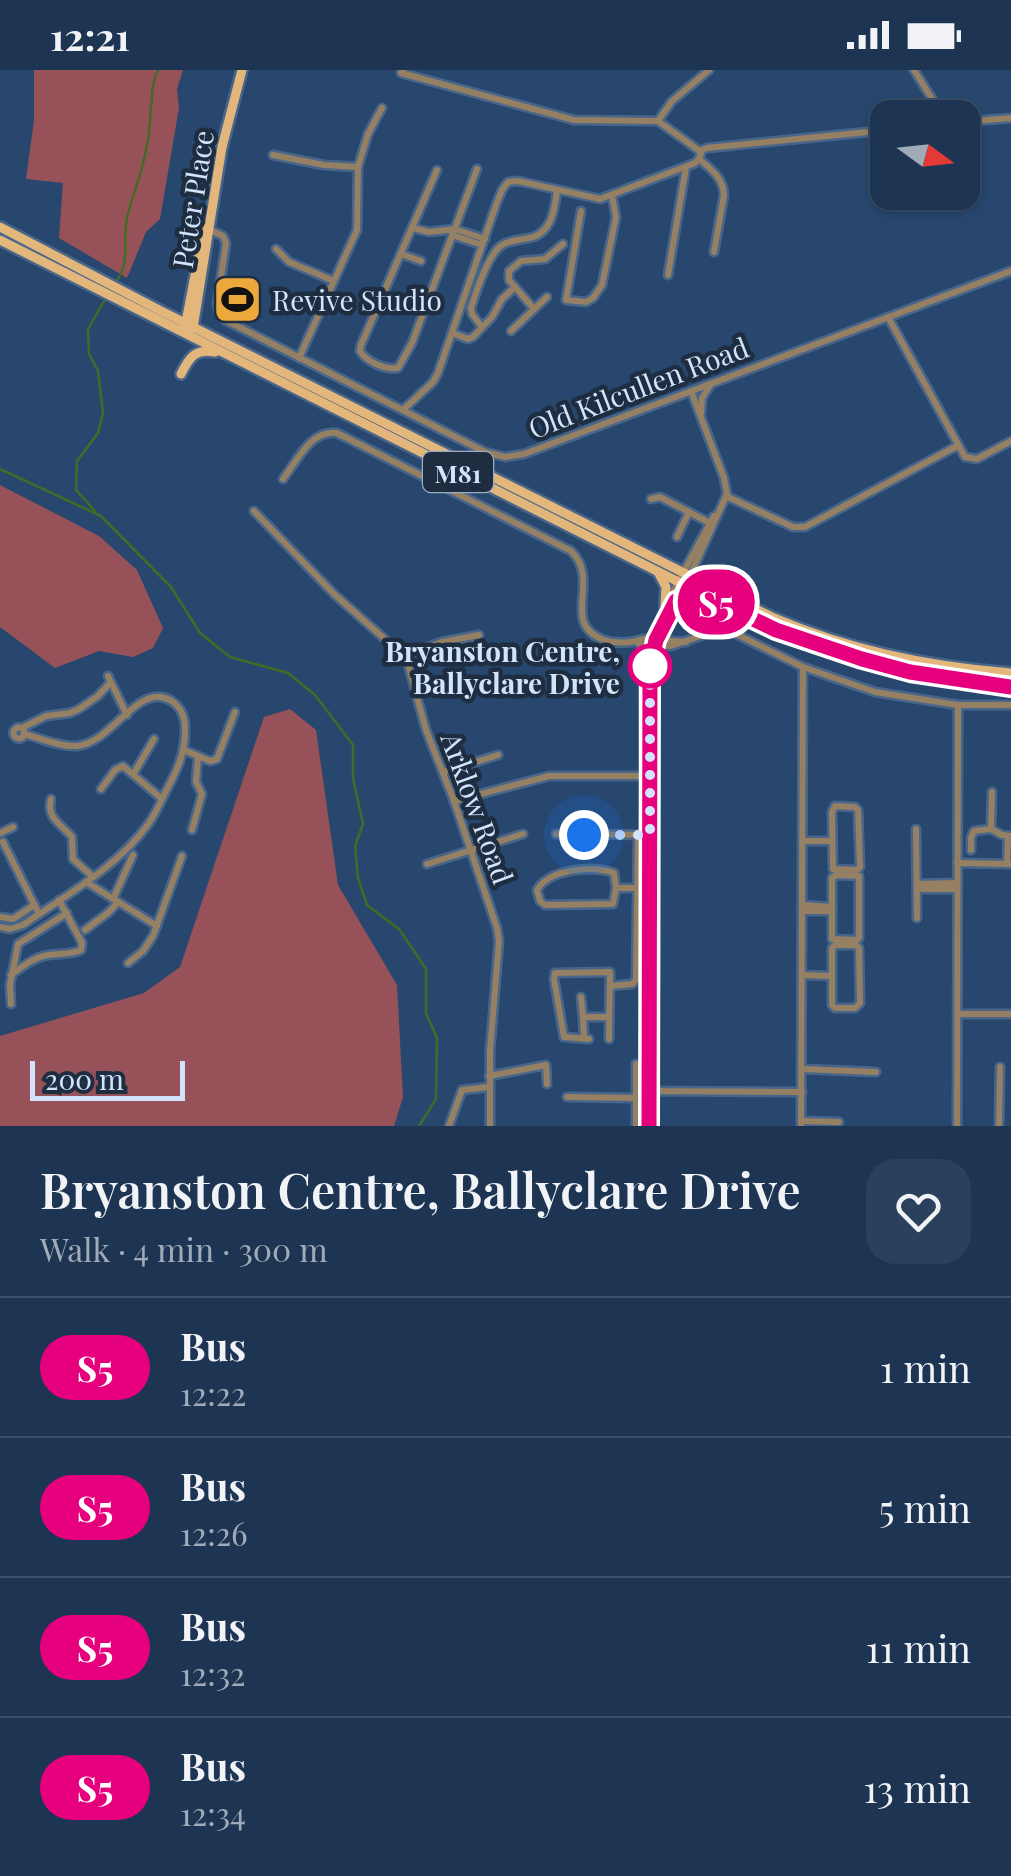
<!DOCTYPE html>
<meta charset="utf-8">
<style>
body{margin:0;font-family:"Playfair Display",serif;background:#2a405c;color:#f1f3f6;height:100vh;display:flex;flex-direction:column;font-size:38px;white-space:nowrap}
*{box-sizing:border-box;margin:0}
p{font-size:32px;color:#a0abb8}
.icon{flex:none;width:55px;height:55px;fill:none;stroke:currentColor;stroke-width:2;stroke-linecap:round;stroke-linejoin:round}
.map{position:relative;height:1056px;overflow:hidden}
.side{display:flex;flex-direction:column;background:#1d3552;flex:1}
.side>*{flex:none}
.badge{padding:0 20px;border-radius:32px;font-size:35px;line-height:65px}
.needle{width:65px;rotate:105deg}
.tools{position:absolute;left:870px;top:30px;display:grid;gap:20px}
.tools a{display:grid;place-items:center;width:110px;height:110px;border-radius:20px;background:#1d3552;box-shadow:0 2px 8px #0004,0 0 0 2px #3b5069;font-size:50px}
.scale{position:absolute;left:30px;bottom:25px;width:155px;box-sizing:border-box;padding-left:10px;border:5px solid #d1e4fc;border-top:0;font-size:28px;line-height:35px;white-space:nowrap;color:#d1e4fc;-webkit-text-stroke:8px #1e2d3f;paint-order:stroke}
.you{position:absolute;width:50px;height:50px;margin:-25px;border:8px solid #fff;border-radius:50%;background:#1a73e8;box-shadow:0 0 0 15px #1a73e833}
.map>.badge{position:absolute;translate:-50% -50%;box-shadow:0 0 0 5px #fff}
.round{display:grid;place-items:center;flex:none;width:105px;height:105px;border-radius:30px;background:#2a405c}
.head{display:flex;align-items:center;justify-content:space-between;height:170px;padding:0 40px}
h1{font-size:48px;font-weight:600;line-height:75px}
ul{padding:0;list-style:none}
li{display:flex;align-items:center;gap:30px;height:140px;padding:0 40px;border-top:2px solid #3b5069}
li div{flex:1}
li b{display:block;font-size:38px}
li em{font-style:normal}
li .badge{min-width:110px;font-weight:700;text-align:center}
.status{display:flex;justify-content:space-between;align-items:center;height:70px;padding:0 50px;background:#1d3552;direction:ltr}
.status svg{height:28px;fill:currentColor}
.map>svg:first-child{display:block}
.green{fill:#975259}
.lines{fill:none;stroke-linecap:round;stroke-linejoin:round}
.stream{stroke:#436b27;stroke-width:2.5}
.minor-casing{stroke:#49668a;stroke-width:11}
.major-casing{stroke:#49668a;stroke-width:14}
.minor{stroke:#958063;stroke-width:6}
.major{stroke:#e3b77c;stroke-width:9}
.line-casing{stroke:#fff;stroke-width:22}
.line{stroke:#e6007e;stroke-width:15}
.walk{stroke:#d1e4fc;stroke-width:10;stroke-dasharray:0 18}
.stop-dot{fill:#fff;stroke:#e6007e;stroke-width:5}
.labels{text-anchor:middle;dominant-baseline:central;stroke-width:9;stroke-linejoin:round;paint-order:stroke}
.shield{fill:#1e2d3f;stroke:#9badc3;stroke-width:2.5}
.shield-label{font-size:25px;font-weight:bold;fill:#d1e4fc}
.street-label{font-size:28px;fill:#d1e4fc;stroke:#1e2d3f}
.poi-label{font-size:28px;fill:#d1e4fc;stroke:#1e2d3f;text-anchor:start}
.stop-label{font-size:28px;font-weight:bold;fill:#d1e4fc;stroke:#1e2d3f;text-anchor:end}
</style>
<div class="status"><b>12:21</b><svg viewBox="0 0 49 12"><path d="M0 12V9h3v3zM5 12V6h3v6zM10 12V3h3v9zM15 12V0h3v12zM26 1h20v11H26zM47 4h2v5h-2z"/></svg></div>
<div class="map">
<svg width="1011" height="1056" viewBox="0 0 1011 1056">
<rect width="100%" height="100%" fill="#27476e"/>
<!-- green -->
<g class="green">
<polygon points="34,0 183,0 177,19 179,38 160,149 146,162 127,208 59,168 63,113 26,109 34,50"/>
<polygon points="0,415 99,466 137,500 163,558 153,578 133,587 99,581 55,598 0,557"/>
<polygon points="290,639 316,660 338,815 397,915 403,1027 394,1056 0,1056 0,966 144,923 180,897 264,647"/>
</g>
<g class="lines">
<!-- stream -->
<g class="stream">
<path d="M114 215C131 191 123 181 126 155 128 136 136 120 141 101 147 81 150 59 151 38 152 25 152 12 158 0"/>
<polyline points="0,399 101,446 171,517 200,563 230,587 288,603 315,625 353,675 353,708 363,754 355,776 358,808 367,835 399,859 426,899 426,943 437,968 436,1029 419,1056"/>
<polyline points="95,441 76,420 77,391 98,363 103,343 98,301 89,284 88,259 107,226"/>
</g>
<defs>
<g id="minor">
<polyline points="403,0 401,3 574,50 658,51 672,31 709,0"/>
<polyline points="914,0 944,48"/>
<polyline points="658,51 701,82"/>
<polyline points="962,52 1011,48"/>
<polyline points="273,85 324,95 358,97"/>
<path d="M699 89C712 100 723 108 724 125L714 182"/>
<path d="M437 100 361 275 360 281C367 292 385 300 398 298L412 273 477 99"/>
<polyline points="581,141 566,230 586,232 593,228 602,215 616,147 612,126"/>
<polyline points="206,158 223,166 226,173 217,234 219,243 225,250 485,382 505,387 524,384 1011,201"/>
<polyline points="413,158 429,162 455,159 485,169"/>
<polyline points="452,165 482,175"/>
<polyline points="276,179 289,192 334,211"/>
<polyline points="401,184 421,191"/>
<polyline points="668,205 686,97"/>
<polyline points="534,239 509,210 509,201 521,191 545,189 563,174"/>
<polyline points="888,247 965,387 977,389 1011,371"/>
<path d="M482 257 472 244 471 238C476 222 488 184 502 175 512 169 523 170 533 167 552 161 555 138 557 120"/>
<polyline points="511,261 547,227"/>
<polyline points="452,263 468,269 473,267 492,247 502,229 515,217"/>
<polyline points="299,288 357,160 358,97 368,64 382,38"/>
<polyline points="403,340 433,312 438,303 496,135 502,120 508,112 518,111 600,129 695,93 699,89 702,80 707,78 888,60"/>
<polyline points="701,343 702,328 711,314"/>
<path d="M283 409C297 391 311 359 337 363L571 481C602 511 559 553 604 570 616 574 632 573 643 569L686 572"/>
<polyline points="726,426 793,457 805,457 957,376"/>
<polyline points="651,429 660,427 710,453"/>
<polyline points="254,441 334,524 404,586 408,594 426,660 454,731 497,858 499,871 490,981 490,1056"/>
<polyline points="677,467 689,442"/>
<polyline points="637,572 641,575 671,576 712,562 730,561 803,597 875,622 958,635 1011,635"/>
<polyline points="404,586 442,572 479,565"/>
<polyline points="108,606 127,645"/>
<circle cx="19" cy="663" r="5.5"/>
<polyline points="22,658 46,646 70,643 79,639 98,626 110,613"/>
<polyline points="184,680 210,691 217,689 235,642"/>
<polyline points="443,702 498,685"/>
<polyline points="134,703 154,669"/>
<polyline points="101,719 115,700 123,696 162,729"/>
<polyline points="992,722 991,759 1002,765 1011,766"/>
<path d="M51 729C46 748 61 754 72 767L73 789 93 807"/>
<polyline points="454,731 549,706 645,706"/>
<polyline points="645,732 643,605 647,575 678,512 714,446"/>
<polygon points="835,736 855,737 858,740 860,797 857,800 833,799 832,742"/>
<polyline points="916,759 917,848"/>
<polyline points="192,760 202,724 196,712 198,687"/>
<polyline points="0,763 13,757"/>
<polyline points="556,764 579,764"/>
<polyline points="584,764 650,765"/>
<polyline points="802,771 832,771"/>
<polyline points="3,772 39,844"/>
<polyline points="971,780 971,768 974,761 991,759"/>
<polyline points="957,793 1011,794"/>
<polyline points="427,794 523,764"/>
<polyline points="1007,794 1008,766"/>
<polygon points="836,805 859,806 859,868 857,870 832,869 832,808"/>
<polyline points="86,812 157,856"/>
<polyline points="917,814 957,813"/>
<path d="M616 818 614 803C592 795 549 799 537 820L540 831 545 835 613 834 616 818H637"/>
<polyline points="917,819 957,819"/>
<polyline points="113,829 133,785"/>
<polyline points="802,835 832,837"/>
<polyline points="802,841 832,841"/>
<polyline points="0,847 13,849 34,835"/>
<path d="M0 857 10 859 23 855C66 825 118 797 149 753 156 743 161 731 167 719 177 701 185 683 185 661 186 645 178 630 161 627 133 623 109 673 77 676 60 677 40 668 24 664"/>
<polyline points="85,860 109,842 118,832"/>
<polygon points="835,875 856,875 859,878 860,933 855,938 835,938 832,935 832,878"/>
<polyline points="128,893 143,881 153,866 182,786"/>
<path d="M11 905C22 897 34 887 48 885 60 883 70 885 81 880L82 873 59 830"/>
<polyline points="802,905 832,906"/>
<polyline points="611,916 632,914 636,910 638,765"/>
<polyline points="581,927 583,947"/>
<polyline points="11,934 10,915 18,874 67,843"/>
<polyline points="957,944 1011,944"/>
<polyline points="584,968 583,947 609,947"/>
<polyline points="589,969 564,967 554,909 555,903 610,902 609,969"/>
<polyline points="802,999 876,1002"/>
<polyline points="489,1006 546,995 547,1014"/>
<polyline points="637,1021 802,1022"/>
<polyline points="567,1027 637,1028"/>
<polyline points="801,1051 839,1052"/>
<polyline points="449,1056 462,1020 489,1017"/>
<polyline points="636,1056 636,994"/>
<polyline points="645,1056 646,819"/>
<polyline points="650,1056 649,706 651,587 660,560 694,497 727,424 724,408 691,321"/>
<polyline points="801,1056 803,597"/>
<polyline points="957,1056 958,635"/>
<polyline points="999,1056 1000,997"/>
</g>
<g id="major">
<path d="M0 157 161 241 774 548C849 580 930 597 1011 603"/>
<path d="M0 170 760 553C840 586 924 610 1011 617"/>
<polyline points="185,257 204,159"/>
<polyline points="193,258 222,77 242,0"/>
<path d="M181 304C189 288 195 278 215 282"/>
<polyline points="658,502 666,517 665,536"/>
<polyline points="676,531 687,526 698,524"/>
</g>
</defs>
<!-- minor casing -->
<use href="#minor" class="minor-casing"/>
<!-- major casing -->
<use href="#major" class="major-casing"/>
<!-- minor -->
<use href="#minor" class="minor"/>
<!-- major -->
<use href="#major" class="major"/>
</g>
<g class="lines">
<defs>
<polyline id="line" points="649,1056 650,598 656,570 676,531 686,526 701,524 776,560 862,589 910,602 1011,617"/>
</defs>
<!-- line casing -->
<use href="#line" class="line-casing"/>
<!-- line -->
<use href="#line" class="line"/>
<!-- walk -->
<polyline class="walk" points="584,765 650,765 650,596"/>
</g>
<!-- icons -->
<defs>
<symbol id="stadium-square" viewBox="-11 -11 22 22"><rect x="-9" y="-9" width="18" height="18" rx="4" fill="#eda83b" stroke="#1e2d3f"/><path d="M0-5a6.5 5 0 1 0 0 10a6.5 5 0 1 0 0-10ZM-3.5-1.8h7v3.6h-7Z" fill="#111"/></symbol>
</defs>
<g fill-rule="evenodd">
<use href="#stadium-square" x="210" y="202" width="55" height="55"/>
</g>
<!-- markers -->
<circle class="stop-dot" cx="650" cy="596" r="20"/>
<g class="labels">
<!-- shield labels -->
<rect class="shield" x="423" y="382" width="70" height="40" rx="8"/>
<g class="shield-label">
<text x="458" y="402">M81</text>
</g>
<!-- street labels -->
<g class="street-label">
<text transform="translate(192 129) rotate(-81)">Peter Place</text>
<text transform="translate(638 317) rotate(-21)">Old Kilcullen Road</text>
<text transform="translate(478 738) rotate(70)">Arklow Road</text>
</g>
<!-- poi labels -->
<g class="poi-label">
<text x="272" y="229">Revive Studio</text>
</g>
<!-- stop labels -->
<g class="stop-label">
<text x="620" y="580">Bryanston Centre,<tspan x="620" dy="32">Ballyclare Drive</tspan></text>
</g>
</g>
</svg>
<div class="tools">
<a><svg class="needle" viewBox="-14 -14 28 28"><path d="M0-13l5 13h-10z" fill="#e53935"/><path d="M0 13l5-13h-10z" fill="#a0abb8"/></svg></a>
</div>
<div class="scale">200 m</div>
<div class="you" style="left:584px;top:765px"></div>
<b class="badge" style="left:716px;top:532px;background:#e6007e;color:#fff">S5</b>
</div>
<section class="side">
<div class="head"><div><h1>Bryanston Centre, Ballyclare Drive</h1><p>Walk · 4 min · 300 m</p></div><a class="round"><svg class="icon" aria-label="heart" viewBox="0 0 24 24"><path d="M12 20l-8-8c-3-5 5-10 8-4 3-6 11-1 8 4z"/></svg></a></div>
<ul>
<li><span class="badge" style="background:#e6007e;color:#fff">S5</span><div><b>Bus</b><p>12:22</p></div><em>1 min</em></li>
<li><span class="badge" style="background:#e6007e;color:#fff">S5</span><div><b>Bus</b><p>12:26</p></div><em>5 min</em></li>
<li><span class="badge" style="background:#e6007e;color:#fff">S5</span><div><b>Bus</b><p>12:32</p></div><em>11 min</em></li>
<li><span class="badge" style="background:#e6007e;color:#fff">S5</span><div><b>Bus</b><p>12:34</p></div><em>13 min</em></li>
</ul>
</section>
